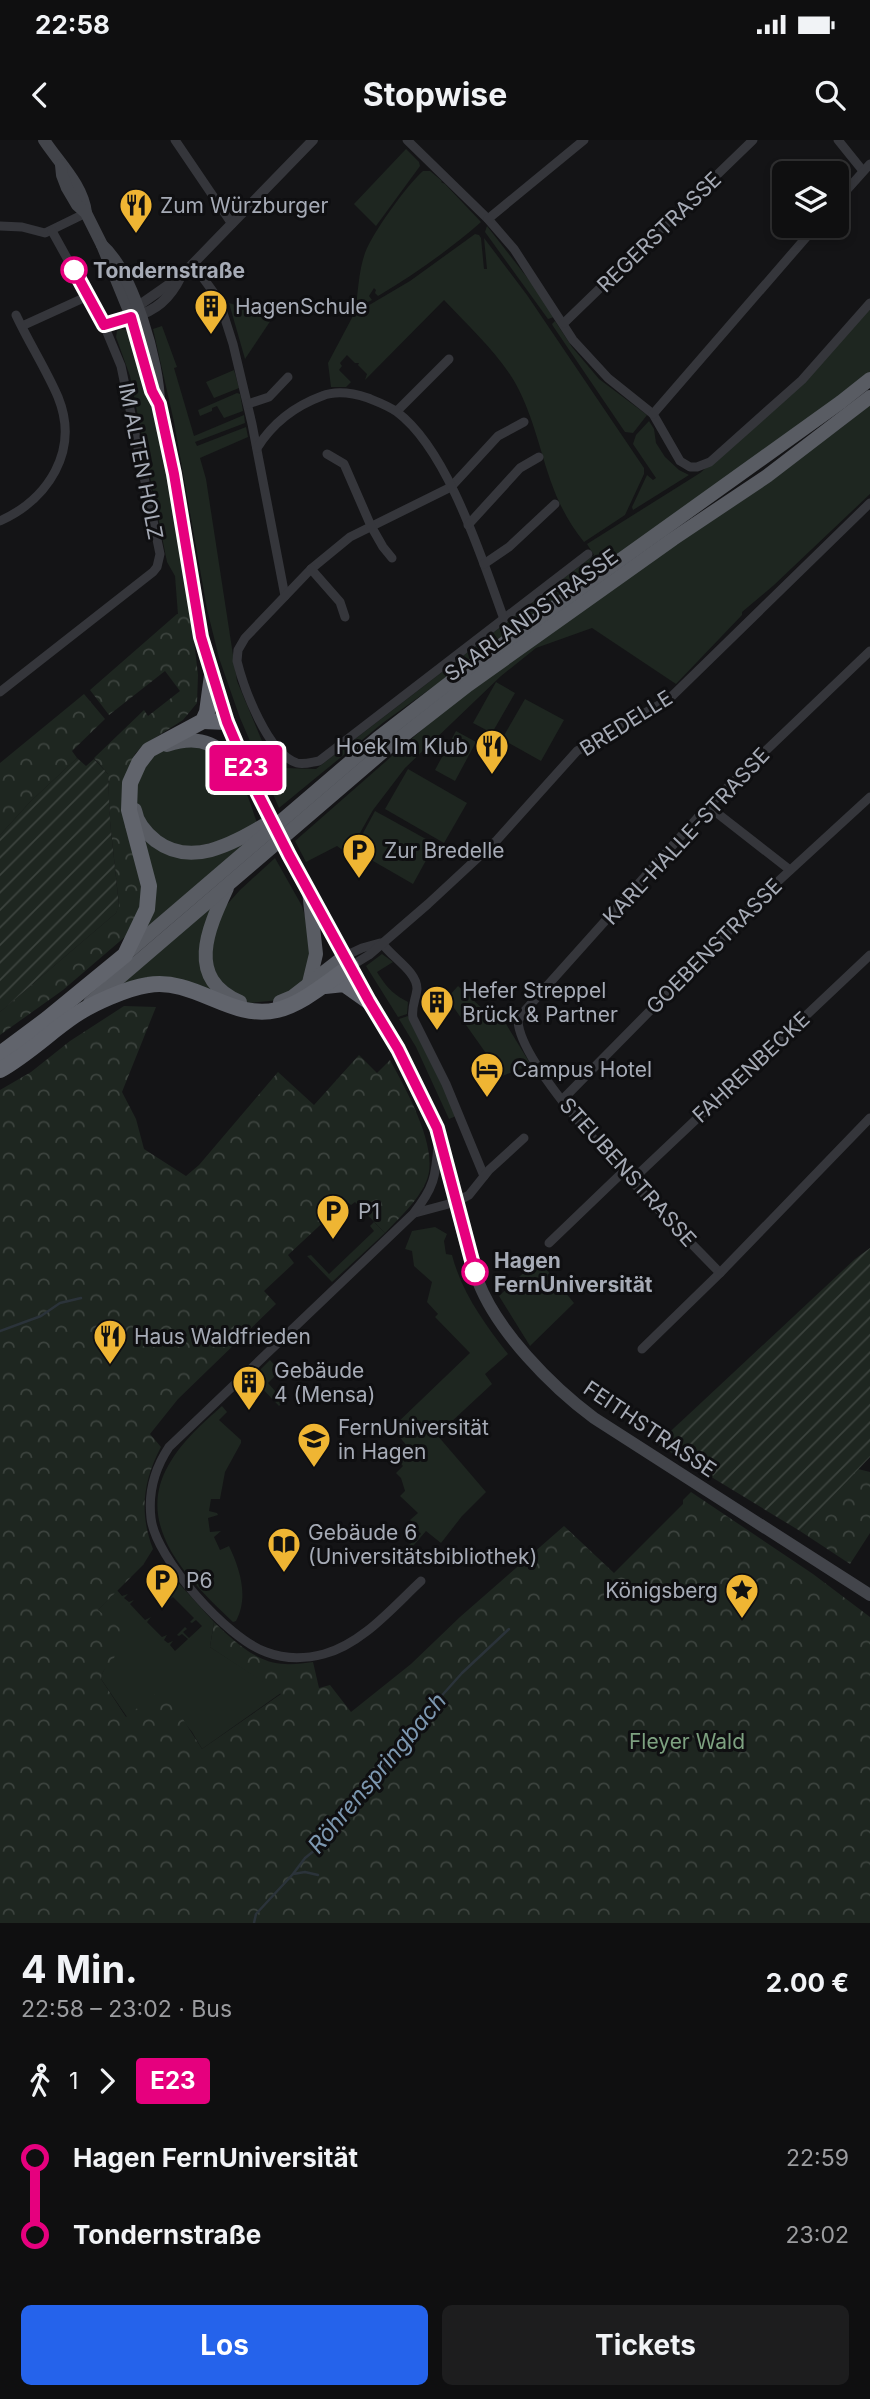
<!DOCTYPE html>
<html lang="de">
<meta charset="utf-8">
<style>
body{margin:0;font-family:Inter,sans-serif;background:#1d1d1e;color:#f1f3f6;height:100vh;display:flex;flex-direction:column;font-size:26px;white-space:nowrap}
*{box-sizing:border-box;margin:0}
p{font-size:23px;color:#9b9c9f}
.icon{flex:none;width:38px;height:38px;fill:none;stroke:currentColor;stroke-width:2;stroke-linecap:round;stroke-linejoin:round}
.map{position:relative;height:1783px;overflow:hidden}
.sheet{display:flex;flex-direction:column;background:#0f0f10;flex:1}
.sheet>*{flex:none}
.badge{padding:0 14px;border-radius:5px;font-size:24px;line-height:46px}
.buttons{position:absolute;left:772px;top:21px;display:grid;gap:14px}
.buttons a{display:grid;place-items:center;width:77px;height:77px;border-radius:10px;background:#0f0f10;box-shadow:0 4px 10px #0003,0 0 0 2px #2f2f30;font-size:35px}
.map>.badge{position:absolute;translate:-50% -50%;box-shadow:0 0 0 4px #fff}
.legs{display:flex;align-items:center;gap:10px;height:77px;padding:0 21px;font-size:23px}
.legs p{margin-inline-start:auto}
.head{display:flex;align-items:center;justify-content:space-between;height:119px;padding:0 21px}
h1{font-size:38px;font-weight:700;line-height:52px}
.button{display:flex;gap:14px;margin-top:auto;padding:14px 21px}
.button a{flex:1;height:80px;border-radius:10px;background:#2563eb;color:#fff;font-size:28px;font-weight:700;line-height:80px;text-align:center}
.button a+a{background:#1d1d1e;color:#f1f3f6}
ul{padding:0 21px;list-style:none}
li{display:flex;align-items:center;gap:24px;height:77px;font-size:26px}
li i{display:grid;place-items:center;width:10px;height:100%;margin:0 9px;background:currentColor}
li i::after{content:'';width:18px;height:18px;margin:-9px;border:5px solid;border-radius:50%;background:#0f0f10}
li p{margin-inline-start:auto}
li:first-child i{background:linear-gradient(#0000 50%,currentColor 0)}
li:last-child i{background:linear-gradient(currentColor 50%,#0000 0)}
.status{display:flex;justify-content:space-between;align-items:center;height:49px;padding:0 35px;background:#0f0f10;direction:ltr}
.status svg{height:19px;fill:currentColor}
header{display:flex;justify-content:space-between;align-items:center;height:91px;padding:0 21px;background:#0f0f10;font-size:32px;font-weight:700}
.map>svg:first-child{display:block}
.green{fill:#1e2620}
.forest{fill:url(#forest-crowns)}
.garden{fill:url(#garden-furrows)}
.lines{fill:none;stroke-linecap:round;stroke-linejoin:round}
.stream{stroke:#2b333a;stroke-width:2.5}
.minor{stroke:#35363b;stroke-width:9}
.tertiary{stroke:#35363b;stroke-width:10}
.secondary{stroke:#43454b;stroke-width:12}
.trunk{stroke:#595c63;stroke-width:14}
.motorway{stroke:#61646c;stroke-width:16}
.secondary-bridge{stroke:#43454b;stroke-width:12}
.line-1-casing{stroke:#fff;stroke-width:16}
.line-1{stroke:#e6007e;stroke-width:10}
.stop-1-dot{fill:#fff;stroke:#e6007e;stroke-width:3.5}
.labels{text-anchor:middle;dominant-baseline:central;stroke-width:6;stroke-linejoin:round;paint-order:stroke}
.poi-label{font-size:21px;fill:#a6abb6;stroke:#0f0f11;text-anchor:start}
.street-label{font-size:21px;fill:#a6abb6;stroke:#0f0f11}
.stop-label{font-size:21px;font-weight:bold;fill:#a6abb6;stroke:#0f0f11;text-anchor:start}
.park-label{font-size:21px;fill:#7da180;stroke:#0f0f11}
.water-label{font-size:23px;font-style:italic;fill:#7d98b1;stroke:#0f0f11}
</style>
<div class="status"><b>22:58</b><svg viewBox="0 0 49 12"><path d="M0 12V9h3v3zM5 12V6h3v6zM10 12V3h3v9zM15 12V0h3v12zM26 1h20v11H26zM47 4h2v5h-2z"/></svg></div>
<header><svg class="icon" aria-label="back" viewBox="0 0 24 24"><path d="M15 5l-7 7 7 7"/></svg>Stopwise<svg class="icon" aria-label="search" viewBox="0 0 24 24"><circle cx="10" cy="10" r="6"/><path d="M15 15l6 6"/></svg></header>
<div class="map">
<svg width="870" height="1783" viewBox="0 0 870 1783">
<defs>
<pattern id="forest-crowns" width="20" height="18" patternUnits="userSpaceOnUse" patternTransform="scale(1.75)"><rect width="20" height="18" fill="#1e2620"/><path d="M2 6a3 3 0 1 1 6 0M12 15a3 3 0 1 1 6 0" fill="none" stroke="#3c433e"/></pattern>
<pattern id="garden-furrows" width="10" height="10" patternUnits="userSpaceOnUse" patternTransform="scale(1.75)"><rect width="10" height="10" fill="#1e2620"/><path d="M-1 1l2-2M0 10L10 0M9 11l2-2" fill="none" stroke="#3c433e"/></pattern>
</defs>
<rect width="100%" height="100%" fill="#141416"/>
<!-- green -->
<g class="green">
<polygon points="406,9 419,22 420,26 376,86 354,64"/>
<path d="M423 31H430L442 41 441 42 445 44 481 82C449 110 415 134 378 156L375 153 376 150 374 148 369 156 372 160 356 168C358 150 359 130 365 113 373 92 407 45 423 31Z"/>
<polygon points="487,86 533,145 554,177 548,179 485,92"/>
<path d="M475 94 479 95 481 98 484 129H487L484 98 527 155 644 328V334L625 375 584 402C544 353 545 303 519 250 502 216 470 188 444 160L365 240 367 234 358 225 359 223H355L347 215 340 223 342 226 339 230 351 242 346 247H331L328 223 354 174 410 141Z"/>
<polygon points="229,163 257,171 271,180 245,219"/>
<polygon points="870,168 870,234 384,582 279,668 240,578 219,518 207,469 174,282 153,189 162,186 177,227 174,228 194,296 244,275 245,283 195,302 197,306 246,287 248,297 200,318 206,339 237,541 262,601 284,628 316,629 594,415 587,404 700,333 805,241"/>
<polygon points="555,181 572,207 599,239 647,275 633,293 625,292 553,186 552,184"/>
<path d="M121 189 127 190C143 217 148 248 155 278 170 343 181 409 191 475H178L175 436 167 422 130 236 116 197 117 191Z"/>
<polygon points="234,230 239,248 214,258 206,242"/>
<polygon points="237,253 240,254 243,271 224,278 217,266 212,268 212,271 200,276 198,270"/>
<polygon points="870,265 870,354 774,445 742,472 742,475 676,544 592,488 536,508 501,536 405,628 373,670 348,714 337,706 306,722 295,701 441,573 578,470 841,288"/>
<polygon points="649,281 654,289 656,303 665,317 679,330 689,335 633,370 632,367 647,335 653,340 656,338 633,304 636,295"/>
<polygon points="496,542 515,553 492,593 473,583"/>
<polygon points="525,559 564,580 541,621 502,599"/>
<polygon points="456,591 476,602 455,641 435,630"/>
<path d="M190 603C200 607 211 611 220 616 241 629 250 662 257 683L230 699 188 708 158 698 136 668 135 650 148 621 163 609Z"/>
<polygon points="408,629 467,663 444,703 385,669"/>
<polygon points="375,671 435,704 413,744 354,710"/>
<polygon points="142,697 163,712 252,699 140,795"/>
<polygon points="275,718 302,766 313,803 306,840 280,860 250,863 241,860 217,841 209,811 223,769 240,750"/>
<polygon points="217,762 206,781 215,853 195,844 111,853"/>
<path d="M382 814 393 822 377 832C387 848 393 854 408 862L407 874 398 877 366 826Z"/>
<polygon points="458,846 498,883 506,884 531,925 502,936 447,858"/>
<polygon points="408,876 444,947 456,976 449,979 416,907 399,879"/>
<polygon points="374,1082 385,1093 332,1142 307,1116 311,1115 329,1134 374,1091 370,1086"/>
<path d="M435 1087 447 1094 444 1101 446 1114 452 1115C462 1153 484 1183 508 1214L485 1234 492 1244 437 1295 486 1352 462 1376 441 1403 426 1391 408 1412V1406L421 1394 410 1380 418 1373 400 1356 405 1351 401 1338 396 1333 403 1326 390 1311 392 1309 405 1322 414 1314 402 1300 394 1286 470 1213 435 1177 438 1174 427 1162 432 1142 414 1126 412 1111 405 1109 412 1091Z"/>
<polygon points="538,1119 574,1163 530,1206 499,1156"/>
<polygon points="270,1220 280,1231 268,1243 284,1261 279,1266 252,1238"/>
<path d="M222 1266 227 1272 219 1280 241 1300V1303L225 1332 220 1359H211L209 1371 217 1373 218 1375 208 1378 210 1392 221 1391 214 1397 220 1410 229 1406C240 1429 249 1457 236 1481L233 1482C192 1443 133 1388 168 1326 181 1302 202 1284 222 1266Z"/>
<path d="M165 1428 214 1482 210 1507 281 1553 202 1609 192 1592 159 1552 127 1577 101 1539C103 1524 116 1522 118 1500L98 1470 117 1450 122 1456 128 1454 124 1458 129 1462 134 1460 130 1464 145 1480 151 1477 147 1482 162 1497 167 1495 164 1500 168 1503 173 1501 170 1505 175 1511 188 1499 182 1494 179 1496 177 1495 185 1487 187 1489 183 1492 189 1498 202 1486 196 1480 192 1483 190 1482 194 1478 173 1457 169 1460 171 1454 157 1439 153 1442 151 1441Z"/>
</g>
<!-- forest -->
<g class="forest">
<polygon points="177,474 191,475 198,535 197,563 183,580 142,606 135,614 125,639 139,730 142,756 141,767 126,796 63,850 0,895 0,872 116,773 119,765 110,681 108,634 94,618 144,570 148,576 180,551 165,531 109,575 90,550"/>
<polygon points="84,554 105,579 72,611 77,618 30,662 0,695 0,623"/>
<path d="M124 866 156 867 122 952 136 979 144 1009 186 1036 199 1025 278 932 314 965 359 915 377 933 390 920C405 948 441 1010 426 1042 417 1062 400 1077 385 1093L355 1062 351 1065 346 1061 288 1115 294 1123 264 1151 276 1164 178 1259 150 1294 161 1307C143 1341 139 1373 153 1409L143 1425 98 1470 123 1491C118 1499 119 1506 116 1514 112 1524 102 1528 101 1539L126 1577 159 1551 181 1576 202 1609 281 1554 210 1507 214 1482C233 1500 257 1524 285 1524 294 1525 304 1523 313 1522L319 1548 330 1545 351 1572 411 1524 460 1477 564 1386 614 1433 683 1364V1360L691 1352 813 1434 870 1477V1783H0V950L31 932 70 901Z"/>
<polygon points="858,1329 870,1332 870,1393 850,1424 800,1391"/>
</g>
<!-- garden -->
<g class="garden">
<polygon points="77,618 86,626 94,619 108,634 110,681 119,766 116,773 0,872 0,695 30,662"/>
<polygon points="870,1108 870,1317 800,1391 657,1304 855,1119"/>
</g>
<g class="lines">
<!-- stream -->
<g class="stream">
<polyline points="0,1191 41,1176 60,1163 81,1158"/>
<polyline points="293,1734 305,1732 318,1735"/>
<polyline points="254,1783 256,1774 293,1734 305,1718 320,1706 328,1689 344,1678 348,1667 396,1614 404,1598 462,1533 509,1489"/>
</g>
<!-- minor -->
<g class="minor">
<polyline points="175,0 232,84"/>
<polyline points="407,0 488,79 514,109 573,200 608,238 653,274 680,321 690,327 697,327 710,322 802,240 870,163"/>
<polyline points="838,0 863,31"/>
<polyline points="836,62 870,24"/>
<polyline points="488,79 584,0"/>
<polyline points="0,86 22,87 45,93 86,73"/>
<polyline points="193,124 219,160 233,204 252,284 285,456"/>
<polyline points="564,183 753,0"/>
<polyline points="104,185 131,176"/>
<polyline points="22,186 88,156"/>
<polyline points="248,264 269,257 288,237"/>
<polyline points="397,271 449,219"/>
<polyline points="653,274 816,86"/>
<path d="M524 282 498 296 451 347 350 397 311 429 245 498 238 510 237 521C244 549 268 614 297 623 304 625 312 622 319 621L588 414"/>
<path d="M257 308C272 284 295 266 322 256 337 250 353 253 368 258 378 262 389 266 397 272 448 310 482 419 504 479"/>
<polyline points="327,314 344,324 371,386 383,407 392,418"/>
<path d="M0 381C48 359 80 311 58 257 46 229 29 203 16 175"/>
<polyline points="468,385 520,328 539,317"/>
<polyline points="484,424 509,407 555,364"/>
<polyline points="311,429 340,462 345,477"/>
<polyline points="0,552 153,432 157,427 160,414 121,226 104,185 52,91"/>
<polyline points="708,666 790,730"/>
<path d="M382 803C391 817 417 831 417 849 416 859 411 867 413 878L446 944 484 1036"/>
<polyline points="345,816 362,808 380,803"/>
<polyline points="351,826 369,815 428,764 497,700 577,611 668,560 870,363"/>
<polyline points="562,960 773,746 870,657"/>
<polyline points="632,1040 870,815"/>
<polyline points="415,1073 456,1062 469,1055 489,1030 524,998"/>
<polyline points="549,1103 624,1031"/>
<path d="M720 1133C677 1088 521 936 518 881L521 875 708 666 870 511"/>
<polyline points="642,1209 720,1133 870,978"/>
<path d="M421 1441C393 1467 362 1504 324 1514 305 1519 284 1519 266 1512 228 1499 155 1418 151 1378 148 1352 155 1328 169 1307L413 1074C434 1048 436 1036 438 1004"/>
</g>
<!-- tertiary -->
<g class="tertiary">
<polyline points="134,172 138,166 181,136 313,0"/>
<path d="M135 176C157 171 172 155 181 136"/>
</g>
<!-- secondary -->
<g class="secondary">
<path d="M44 0C59 23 83 45 86 73"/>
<polyline points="61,25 62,35 67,48 77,65 86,73 102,105 131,176 146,225"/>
<path d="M102 105C133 132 159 223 159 264L206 516 227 582 262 663"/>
<path d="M311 755 425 961C451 1019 455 1082 478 1141 497 1191 551 1246 594 1278L870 1455"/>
</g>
<!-- trunk -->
<g class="trunk">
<path d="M167 605C208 591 222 611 250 637"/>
<path d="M135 670C137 683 146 693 156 701 192 728 233 703 266 684"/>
<path d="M227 748C208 789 185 838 240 862"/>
<polyline points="309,751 316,814 309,843"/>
<polyline points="127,813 378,598 457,537 841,262 870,239"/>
<polyline points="280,862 292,857 345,816"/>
<polyline points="90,863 386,609 468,545 673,399 767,336 870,257"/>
</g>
<!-- motorway -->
<g class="motorway">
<polyline points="203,581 227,582"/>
<polyline points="325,846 344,844 368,861"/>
<polyline points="0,914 47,879 125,815 147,769 149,746 129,670 130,643 139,623 149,610 203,581 207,572 212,535"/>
<path d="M0 930C27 915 49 893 74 876 91 864 127 848 148 845 195 837 231 881 277 870 303 864 328 841 351 826"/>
</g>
<!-- secondary-bridge -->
<polyline class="secondary-bridge" points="262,663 309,751"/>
</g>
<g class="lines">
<defs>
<polyline id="line-1" points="74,130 104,185 131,177 152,251 159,264 174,334 201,497 227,582 256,650 289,715 369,861 398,909 437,988 475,1132"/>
</defs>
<!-- line-1 casing -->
<use href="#line-1" class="line-1-casing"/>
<!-- line-1 -->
<use href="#line-1" class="line-1"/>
</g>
<!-- icons -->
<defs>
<symbol id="restaurant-pin" viewBox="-11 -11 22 30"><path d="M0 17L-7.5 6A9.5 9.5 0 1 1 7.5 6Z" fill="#efb533" stroke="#0f0f11"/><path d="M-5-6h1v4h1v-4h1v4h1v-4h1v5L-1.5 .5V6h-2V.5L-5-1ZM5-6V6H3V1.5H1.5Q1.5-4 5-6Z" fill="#111"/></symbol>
<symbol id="building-pin" viewBox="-11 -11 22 30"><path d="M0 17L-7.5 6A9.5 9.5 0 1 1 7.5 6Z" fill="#efb533" stroke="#0f0f11"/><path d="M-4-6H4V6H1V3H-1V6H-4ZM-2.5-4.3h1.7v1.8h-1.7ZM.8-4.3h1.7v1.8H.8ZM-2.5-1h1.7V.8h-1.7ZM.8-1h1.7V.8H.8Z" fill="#111"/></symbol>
<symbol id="parking-pin" viewBox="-11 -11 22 30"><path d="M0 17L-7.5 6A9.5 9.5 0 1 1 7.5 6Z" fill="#efb533" stroke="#0f0f11"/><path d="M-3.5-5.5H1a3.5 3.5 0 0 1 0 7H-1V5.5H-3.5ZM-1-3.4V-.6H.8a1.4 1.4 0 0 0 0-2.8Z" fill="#111"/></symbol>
<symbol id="hotel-pin" viewBox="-11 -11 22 30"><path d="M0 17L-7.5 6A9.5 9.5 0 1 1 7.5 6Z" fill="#efb533" stroke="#0f0f11"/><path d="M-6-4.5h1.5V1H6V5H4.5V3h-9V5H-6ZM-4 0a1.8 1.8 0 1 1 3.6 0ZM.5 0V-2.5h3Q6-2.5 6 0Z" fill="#111"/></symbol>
<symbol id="university-pin" viewBox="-11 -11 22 30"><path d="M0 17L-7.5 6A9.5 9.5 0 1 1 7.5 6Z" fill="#efb533" stroke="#0f0f11"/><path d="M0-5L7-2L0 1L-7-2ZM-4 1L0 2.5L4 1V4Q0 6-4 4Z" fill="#111"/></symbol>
<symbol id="library-pin" viewBox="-11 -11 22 30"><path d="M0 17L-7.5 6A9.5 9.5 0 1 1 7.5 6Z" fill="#efb533" stroke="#0f0f11"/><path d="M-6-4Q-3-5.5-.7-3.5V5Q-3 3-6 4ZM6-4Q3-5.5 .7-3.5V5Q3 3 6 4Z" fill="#111"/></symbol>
<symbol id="sight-pin" viewBox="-11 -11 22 30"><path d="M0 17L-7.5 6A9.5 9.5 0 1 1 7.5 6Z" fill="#efb533" stroke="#0f0f11"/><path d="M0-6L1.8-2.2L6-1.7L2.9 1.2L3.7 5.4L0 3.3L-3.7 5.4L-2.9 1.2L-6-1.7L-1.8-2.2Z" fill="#111"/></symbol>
</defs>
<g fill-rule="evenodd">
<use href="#restaurant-pin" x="117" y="46" width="38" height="52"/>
<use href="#building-pin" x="192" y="147" width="38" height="52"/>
<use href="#restaurant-pin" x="473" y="587" width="38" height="52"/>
<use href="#parking-pin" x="340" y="691" width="38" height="52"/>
<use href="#building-pin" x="418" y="843" width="38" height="52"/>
<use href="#hotel-pin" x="468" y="910" width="38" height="52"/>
<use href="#parking-pin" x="314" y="1052" width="38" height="52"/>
<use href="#restaurant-pin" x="91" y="1177" width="38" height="52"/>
<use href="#building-pin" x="230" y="1223" width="38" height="52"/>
<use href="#university-pin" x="295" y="1280" width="38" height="52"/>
<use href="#library-pin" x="265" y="1385" width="38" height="52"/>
<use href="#parking-pin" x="143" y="1421" width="38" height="52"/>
<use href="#sight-pin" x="723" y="1431" width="38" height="52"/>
</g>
<!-- markers -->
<g class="stop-1-dot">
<circle cx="74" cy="130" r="12"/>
<circle cx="475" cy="1132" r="12"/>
</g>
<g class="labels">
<!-- poi labels -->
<g class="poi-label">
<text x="160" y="65">Zum Würzburger</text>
<text x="235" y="166">HagenSchule</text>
<text x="468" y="606" text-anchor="end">Hoek Im Klub</text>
<text x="384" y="710">Zur Bredelle</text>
<text x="462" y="850">Hefer Streppel<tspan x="462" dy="24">Brück &amp; Partner</tspan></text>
<text x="512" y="929">Campus Hotel</text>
<text x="358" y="1071">P1</text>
<text x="134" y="1196">Haus Waldfrieden</text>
<text x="274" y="1230">Gebäude<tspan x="274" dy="24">4 (Mensa)</tspan></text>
<text x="338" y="1287">FernUniversität<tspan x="338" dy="24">in Hagen</tspan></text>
<text x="308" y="1392">Gebäude 6<tspan x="308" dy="24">(Universitätsbibliothek)</tspan></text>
<text x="186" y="1440">P6</text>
<text x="718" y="1450" text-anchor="end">Königsberg</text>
</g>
<!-- street labels -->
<g class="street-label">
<text transform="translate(659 92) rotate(-44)">REGERSTRASSE</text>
<text transform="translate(141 321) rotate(79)">IM ALTEN HOLZ</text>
<text transform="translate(531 475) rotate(-36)">SAARLANDSTRASSE</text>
<text transform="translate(626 583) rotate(-32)">BREDELLE</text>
<text transform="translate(686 696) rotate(-47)">KARL-HALLE-STRASSE</text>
<text transform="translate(714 806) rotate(-45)">GOEBENSTRASSE</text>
<text transform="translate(751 927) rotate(-43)">FAHRENBECKE</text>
<text transform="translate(628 1032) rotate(48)">STEUBENSTRASSE</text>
<text transform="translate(650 1289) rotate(34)">FEITHSTRASSE</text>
</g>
<!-- stop labels -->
<g class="stop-label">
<text x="93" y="130">Tondernstraße</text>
<text x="494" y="1120">Hagen<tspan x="494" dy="24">FernUniversität</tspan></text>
</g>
<!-- park labels -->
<g class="park-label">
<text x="687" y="1601">Fleyer Wald</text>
</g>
<!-- water labels -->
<g class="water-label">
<text transform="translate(377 1633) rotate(-50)">Röhrenspringbach</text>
</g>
</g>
</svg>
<div class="buttons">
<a><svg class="icon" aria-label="layers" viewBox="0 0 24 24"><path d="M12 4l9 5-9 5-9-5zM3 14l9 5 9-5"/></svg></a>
</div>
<b class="badge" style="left:246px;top:628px;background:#e6007e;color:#fff">E23</b>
</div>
<section class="sheet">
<div class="head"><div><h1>4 Min.</h1><p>22:58 – 23:02 · Bus</p></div><b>2.00 €</b></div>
<div class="legs"><svg class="icon" aria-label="walk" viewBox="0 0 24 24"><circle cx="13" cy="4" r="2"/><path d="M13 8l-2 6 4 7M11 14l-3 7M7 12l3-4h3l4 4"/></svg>1<svg class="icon" aria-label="forward" viewBox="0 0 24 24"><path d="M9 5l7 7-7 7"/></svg><b class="badge" style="background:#e6007e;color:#fff">E23</b></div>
<ul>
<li><i style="color:#e6007e"></i><b>Hagen FernUniversität</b><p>22:59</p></li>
<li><i style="color:#e6007e"></i><b>Tondernstraße</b><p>23:02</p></li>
</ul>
<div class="button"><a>Los</a><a>Tickets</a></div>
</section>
